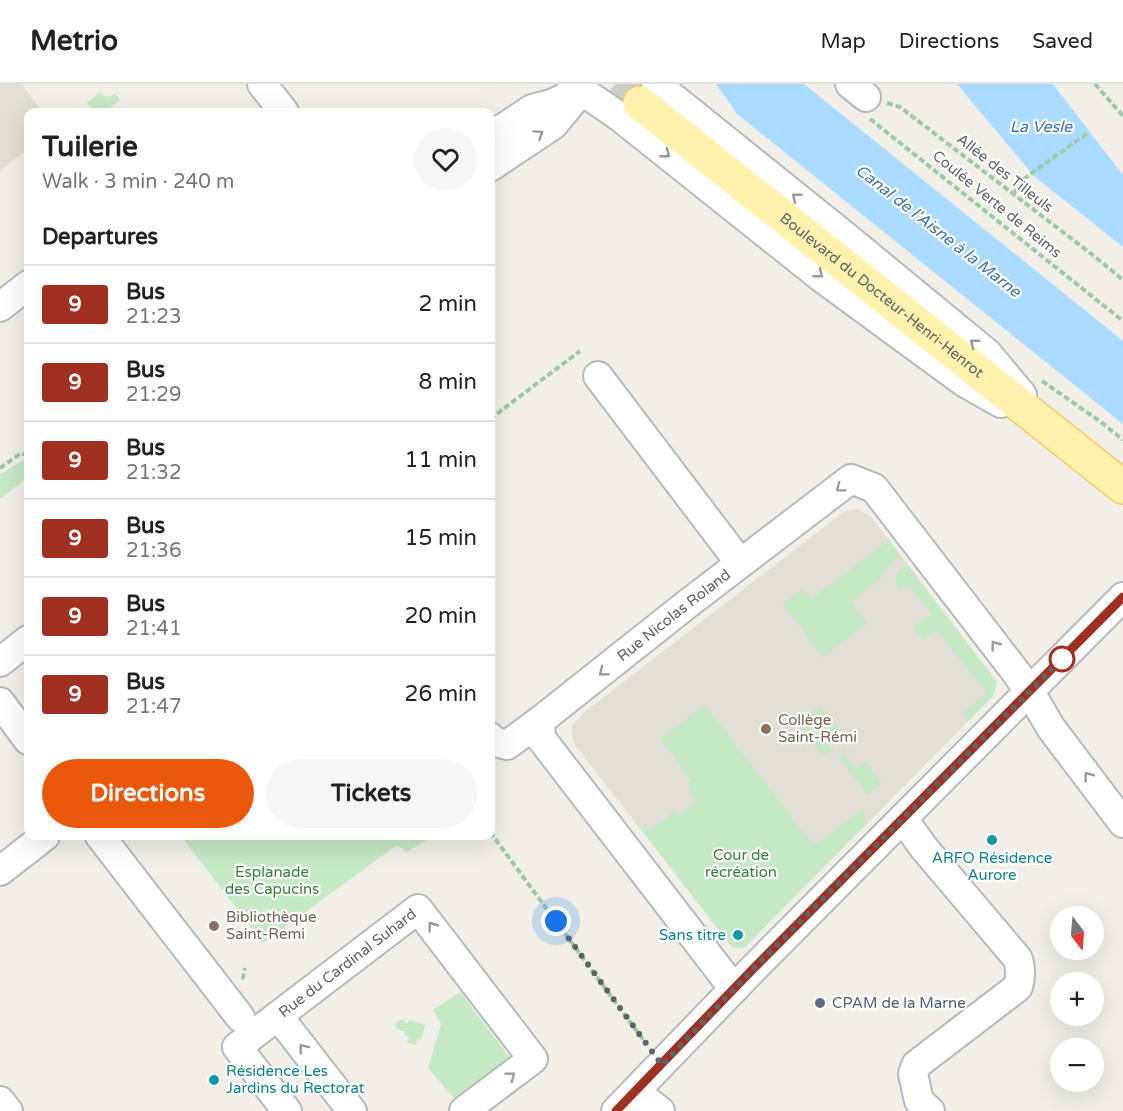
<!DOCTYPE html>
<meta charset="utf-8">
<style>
body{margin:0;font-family:"Varela Round",sans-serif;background:#f6f6f6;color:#222;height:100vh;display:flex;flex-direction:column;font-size:22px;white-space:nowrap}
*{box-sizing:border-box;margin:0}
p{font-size:20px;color:#767676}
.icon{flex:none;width:33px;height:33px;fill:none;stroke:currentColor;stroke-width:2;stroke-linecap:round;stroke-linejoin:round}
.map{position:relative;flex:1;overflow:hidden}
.sheet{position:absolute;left:24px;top:24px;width:471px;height:732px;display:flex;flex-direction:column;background:#fff;border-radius:12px;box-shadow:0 6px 24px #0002}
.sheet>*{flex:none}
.badge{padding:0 12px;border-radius:4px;font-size:21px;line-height:39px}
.needle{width:39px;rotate:164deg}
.controls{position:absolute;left:1050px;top:822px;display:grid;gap:12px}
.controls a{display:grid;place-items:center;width:54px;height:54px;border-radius:50%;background:#fff;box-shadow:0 6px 24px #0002;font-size:30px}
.you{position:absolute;width:30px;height:30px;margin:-15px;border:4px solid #fff;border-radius:50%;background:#1a73e8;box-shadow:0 0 0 9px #1a73e833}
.map>.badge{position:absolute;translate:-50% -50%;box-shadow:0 0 0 3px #fff}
h2{padding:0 18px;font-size:22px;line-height:54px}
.round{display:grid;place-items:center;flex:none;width:63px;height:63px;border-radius:32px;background:#f6f6f6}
.summary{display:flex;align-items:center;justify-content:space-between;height:102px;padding:0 18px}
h1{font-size:28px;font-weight:700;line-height:45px}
.button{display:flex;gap:12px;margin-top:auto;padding:12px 18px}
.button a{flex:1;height:69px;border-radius:36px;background:#ea580c;color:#fff;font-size:24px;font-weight:700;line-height:69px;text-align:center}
.button a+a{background:#f6f6f6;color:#222}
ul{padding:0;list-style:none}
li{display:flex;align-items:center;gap:18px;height:78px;padding:0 18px;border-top:2px solid #e0e0e0}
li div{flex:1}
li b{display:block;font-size:22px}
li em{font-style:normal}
li .badge{min-width:66px;font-weight:700;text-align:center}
header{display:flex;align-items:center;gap:36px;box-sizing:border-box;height:84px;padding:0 30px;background:#fff;border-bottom:2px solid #e0e0e0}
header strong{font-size:28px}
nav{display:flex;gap:33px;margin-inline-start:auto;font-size:21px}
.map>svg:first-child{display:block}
.education{fill:#e1ded6}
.green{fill:#c5e8c5}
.water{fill:#aadaff}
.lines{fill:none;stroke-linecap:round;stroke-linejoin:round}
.major-tunnel{stroke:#ccccc8;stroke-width:33;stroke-dasharray:33 16;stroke-linecap:butt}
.minor-casing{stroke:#b5b8bc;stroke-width:32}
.major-casing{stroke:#f2c960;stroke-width:36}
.path{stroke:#9cc7a9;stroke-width:4;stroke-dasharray:6 3;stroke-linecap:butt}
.minor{stroke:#fff;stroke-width:28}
.major{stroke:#fff2af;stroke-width:33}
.oneway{stroke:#979a9d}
.line-casing{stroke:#fff;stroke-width:14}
.line{stroke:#a03122;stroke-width:9}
.walk{stroke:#5f6368;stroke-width:6;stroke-dasharray:0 10.8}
.stop-dot{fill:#fff;stroke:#a03122;stroke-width:3}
.education-dot{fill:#8d6e63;stroke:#fff;stroke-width:2}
.culture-dot{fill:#0f9aa8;stroke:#fff;stroke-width:2}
.service-dot{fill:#5c6f8a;stroke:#fff;stroke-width:2}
.labels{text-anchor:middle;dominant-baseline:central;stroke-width:4.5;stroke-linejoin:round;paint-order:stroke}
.street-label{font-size:15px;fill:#5f6368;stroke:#fff}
.education-label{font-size:15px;fill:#785e54;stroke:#fff;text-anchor:start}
.park-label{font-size:15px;fill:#348238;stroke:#fff}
.culture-label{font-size:15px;fill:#0d838f;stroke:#fff}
.service-label{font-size:15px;fill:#4e5e75;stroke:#fff;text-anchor:start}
.water-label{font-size:16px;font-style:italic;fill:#4174aa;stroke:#fff}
</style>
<header>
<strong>Metrio</strong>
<nav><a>Map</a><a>Directions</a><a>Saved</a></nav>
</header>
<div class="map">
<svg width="1123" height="1027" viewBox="0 0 1123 1027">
<rect width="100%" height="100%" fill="#f1efe8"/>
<!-- education -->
<g class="education">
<polygon points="0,0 21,0 43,28 28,28 28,65 0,87"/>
<polygon points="857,425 869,431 873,435 997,598 993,612 744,864 732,863 575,661 572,653 572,642 575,638 587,626 841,430 846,427"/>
</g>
<!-- green -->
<g class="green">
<polygon points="100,8 104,12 109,13 115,10 120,16 104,28 95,28 87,19"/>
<polygon points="25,375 28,380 28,393 0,415 0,390"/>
<polygon points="889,456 900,471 890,480 879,496 851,518 867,539 823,573 783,520 803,505 811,515"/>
<polygon points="907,480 997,598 993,612 968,637 962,629 987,609 937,546 923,556 913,543 932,530 910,502 899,505 896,500 897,488"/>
<polygon points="705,621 814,762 864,724 866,740 744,864 732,863 641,745 646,740 650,746 675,727 679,731 696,718 689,708 691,705 687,700 691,696 660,655"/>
<polygon points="821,622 841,648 827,658 832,666 823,672 799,639"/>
<polygon points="844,669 856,685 866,677 881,699 868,711 839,673"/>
<polygon points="181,752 433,752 407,768 397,761 263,859"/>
<polygon points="460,908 513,978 458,1019 428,984 441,940 433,926"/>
<polygon points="400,936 404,936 407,940 409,936 425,941 422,955 417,955 416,961 407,959 409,953 404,951 405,947 401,947 395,943 396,939"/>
</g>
<!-- water -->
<g class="water">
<polygon points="716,0 804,0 1123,257 1123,340 737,30"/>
<polygon points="957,0 1053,0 1123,91 1123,163 1034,92"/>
</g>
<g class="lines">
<!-- major-tunnel -->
<polyline class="major-tunnel" points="615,0 640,19"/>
<defs>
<g id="minor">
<polyline points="262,0 284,28"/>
<polyline points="572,0 620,33 822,194 964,298 1001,319"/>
<polyline points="656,0 846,153 987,269 1022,311"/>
<polyline points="850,0 866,13"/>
<polyline points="490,53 532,25 551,20 581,7"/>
<polyline points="490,83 553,41 581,7"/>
<polyline points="0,223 28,201"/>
<polyline points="598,292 740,479"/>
<polyline points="0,578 28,556"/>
<polyline points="0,618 28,656"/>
<polyline points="541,636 540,653 734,905"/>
<path id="s1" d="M490 653 493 657 507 661 541 636 686 521 851 395 874 404 1015 587 1030 608 1051 644 1123 739"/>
<path d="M903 735 924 764 1018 875C1021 885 1021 893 1018 903L916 981 913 990 919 1017 930 1027"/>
<polyline points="100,752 240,933"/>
<polyline points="0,787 45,752"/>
<polyline points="278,932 352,1027"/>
<polyline points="636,1008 660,1027"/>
<polyline points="0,1017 8,1027"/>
<path id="s2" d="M287 1027 237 963 418 825 533 975 464 1027"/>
<polyline points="616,1027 752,886 1123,513"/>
</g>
<g id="major">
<path id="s3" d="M640 19 1123 403"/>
</g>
</defs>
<!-- minor casing -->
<use href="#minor" class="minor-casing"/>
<!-- major casing -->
<use href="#major" class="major-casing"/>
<!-- path -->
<g class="path">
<polyline points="1095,0 1123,32"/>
<polyline points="887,19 900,23 1094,172 1123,196"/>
<polyline points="870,35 1123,237"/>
<polyline points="1013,110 1025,94 1089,48"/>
<polyline points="1042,297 1101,338 1123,356"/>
<polyline points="490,335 580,267"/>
<polyline points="0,384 21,369 28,372"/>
<polyline points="490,748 647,961"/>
<polyline points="244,895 243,894 245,884"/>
</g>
<!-- minor -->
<use href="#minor" class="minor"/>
<!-- major -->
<use href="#major" class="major"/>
</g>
<!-- one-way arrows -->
<defs><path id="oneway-chevron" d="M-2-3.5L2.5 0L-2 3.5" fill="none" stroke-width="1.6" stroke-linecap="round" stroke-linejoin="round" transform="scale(1.5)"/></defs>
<g class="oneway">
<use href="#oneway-chevron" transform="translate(539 50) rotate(-34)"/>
<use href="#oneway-chevron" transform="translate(666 70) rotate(38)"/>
<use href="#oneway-chevron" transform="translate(796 113) rotate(-141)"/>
<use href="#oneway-chevron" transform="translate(819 190) rotate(38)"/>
<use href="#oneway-chevron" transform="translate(974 259) rotate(-141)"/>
<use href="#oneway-chevron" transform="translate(840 404) rotate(143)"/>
<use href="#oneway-chevron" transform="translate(995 561) rotate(-127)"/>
<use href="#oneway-chevron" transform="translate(603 588) rotate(141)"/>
<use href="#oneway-chevron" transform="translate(1088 692) rotate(-127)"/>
<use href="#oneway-chevron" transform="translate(432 842) rotate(-127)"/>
<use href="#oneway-chevron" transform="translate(303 964) rotate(-128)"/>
<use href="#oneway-chevron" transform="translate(511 992) rotate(-37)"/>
</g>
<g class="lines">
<defs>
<polyline id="line" points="616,1027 752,886 1123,513"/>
</defs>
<!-- line casing -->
<use href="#line" class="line-casing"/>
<!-- line -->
<use href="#line" class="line"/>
<!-- walk -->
<polyline class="walk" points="556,837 662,981 752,886 1062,575"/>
</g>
<!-- markers -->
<circle class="stop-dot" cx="1062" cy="575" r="12"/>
<g class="education-dot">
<circle cx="766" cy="645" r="6"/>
<circle cx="214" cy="842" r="6"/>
</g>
<g class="culture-dot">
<circle cx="992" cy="756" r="6"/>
<circle cx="738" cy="851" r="6"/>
<circle cx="214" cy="996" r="6"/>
</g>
<circle class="service-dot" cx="820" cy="919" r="6"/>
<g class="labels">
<!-- street labels -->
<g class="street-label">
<text transform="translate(1005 89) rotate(38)">Allée des Tilleuls</text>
<text transform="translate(997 120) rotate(39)">Coulée Verte de Reims</text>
<text stroke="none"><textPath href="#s3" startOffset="309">Boulevard du Docteur-Henri-Henrot</textPath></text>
<text stroke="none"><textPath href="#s1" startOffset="231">Rue Nicolas Roland</textPath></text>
<text stroke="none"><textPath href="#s2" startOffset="220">Rue du Cardinal Suhard</textPath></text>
</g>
<!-- education labels -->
<g class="education-label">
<text x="778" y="636">Collège<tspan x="778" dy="17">Saint-Rémi</tspan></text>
<text x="226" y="833">Bibliothèque<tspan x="226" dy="17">Saint-Remi</tspan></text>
</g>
<!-- park labels -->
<g class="park-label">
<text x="741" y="771">Cour de<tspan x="741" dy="17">récréation</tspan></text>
<text x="272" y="788">Esplanade<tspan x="272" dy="17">des Capucins</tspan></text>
</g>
<!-- culture labels -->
<g class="culture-label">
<text x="992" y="774">ARFO Résidence<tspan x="992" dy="17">Aurore</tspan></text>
<text x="726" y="851" text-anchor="end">Sans titre</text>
<text x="226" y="987" text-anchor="start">Résidence Les<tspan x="226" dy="17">Jardins du Rectorat</tspan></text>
</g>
<!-- service labels -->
<g class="service-label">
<text x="832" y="919">CPAM de la Marne</text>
</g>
<!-- water labels -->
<g class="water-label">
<text x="1041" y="43">La Vesle</text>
<text transform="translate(938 147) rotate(38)">Canal de l'Aisne à la Marne</text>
</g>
</g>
</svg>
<div class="controls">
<a><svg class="needle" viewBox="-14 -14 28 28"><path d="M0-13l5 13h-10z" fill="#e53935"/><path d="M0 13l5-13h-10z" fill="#767676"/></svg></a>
<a>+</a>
<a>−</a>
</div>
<div class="you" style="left:556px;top:837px"></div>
<section class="sheet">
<div class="summary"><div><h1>Tuilerie</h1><p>Walk · 3 min · 240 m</p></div><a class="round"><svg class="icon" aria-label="heart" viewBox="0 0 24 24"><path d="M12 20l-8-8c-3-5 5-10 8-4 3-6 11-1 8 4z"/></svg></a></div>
<h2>Departures</h2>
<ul>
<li><span class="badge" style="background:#a03122;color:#fff">9</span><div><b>Bus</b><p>21:23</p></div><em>2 min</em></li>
<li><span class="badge" style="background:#a03122;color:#fff">9</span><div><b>Bus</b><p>21:29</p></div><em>8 min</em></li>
<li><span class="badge" style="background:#a03122;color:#fff">9</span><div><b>Bus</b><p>21:32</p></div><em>11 min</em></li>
<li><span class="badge" style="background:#a03122;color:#fff">9</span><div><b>Bus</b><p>21:36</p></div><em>15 min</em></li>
<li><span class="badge" style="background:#a03122;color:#fff">9</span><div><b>Bus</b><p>21:41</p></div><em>20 min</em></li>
<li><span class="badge" style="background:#a03122;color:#fff">9</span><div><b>Bus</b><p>21:47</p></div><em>26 min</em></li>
</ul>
<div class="button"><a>Directions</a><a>Tickets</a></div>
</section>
</div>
